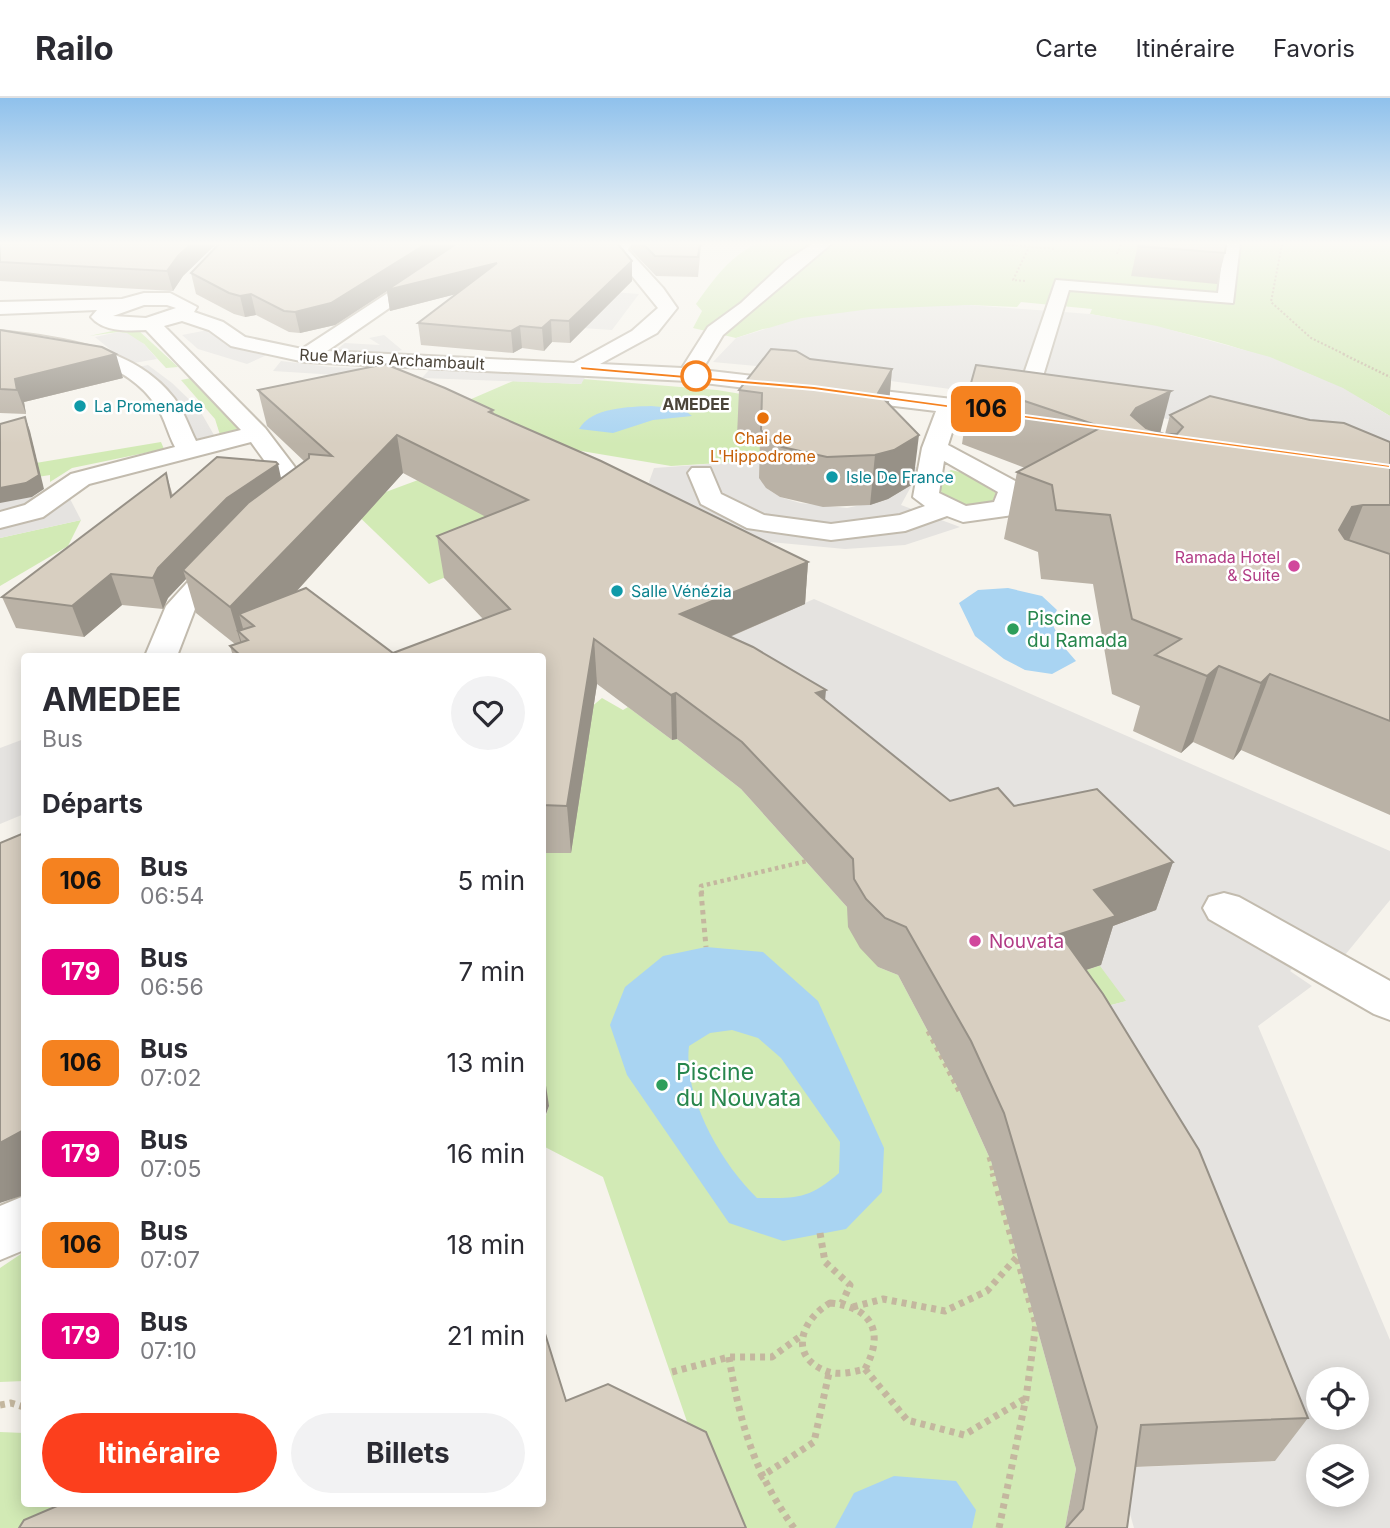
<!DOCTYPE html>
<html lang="fr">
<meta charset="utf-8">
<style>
body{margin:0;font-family:Inter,sans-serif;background:#f2f2f3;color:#2b2b33;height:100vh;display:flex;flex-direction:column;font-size:26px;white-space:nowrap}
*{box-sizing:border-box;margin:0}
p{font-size:23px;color:#7c7c81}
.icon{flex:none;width:38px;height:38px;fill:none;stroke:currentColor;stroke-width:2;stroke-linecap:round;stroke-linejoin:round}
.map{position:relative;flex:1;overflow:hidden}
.drawer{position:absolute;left:21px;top:555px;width:525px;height:854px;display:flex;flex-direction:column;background:#fff;border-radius:7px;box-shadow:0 4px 18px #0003}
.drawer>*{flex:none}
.badge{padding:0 14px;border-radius:10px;font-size:24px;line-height:46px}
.fabs{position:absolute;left:1306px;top:1269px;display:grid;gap:14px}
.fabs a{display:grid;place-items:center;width:63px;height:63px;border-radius:50%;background:#fff;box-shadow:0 4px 18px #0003;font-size:35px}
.map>.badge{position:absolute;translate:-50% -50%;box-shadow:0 0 0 4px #fff}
h2{padding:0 21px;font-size:26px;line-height:63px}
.round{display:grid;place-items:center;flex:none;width:74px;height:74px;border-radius:37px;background:#f2f2f3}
.overview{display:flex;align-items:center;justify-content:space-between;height:119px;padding:0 21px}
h1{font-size:33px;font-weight:700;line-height:52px}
.button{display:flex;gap:14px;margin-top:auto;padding:14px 21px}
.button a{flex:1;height:80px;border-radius:42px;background:#fc3f1d;color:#fff;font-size:28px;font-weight:700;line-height:80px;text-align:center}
.button a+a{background:#f2f2f3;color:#2b2b33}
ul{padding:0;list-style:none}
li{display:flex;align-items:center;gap:21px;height:91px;padding:0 21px}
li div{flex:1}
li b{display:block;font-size:26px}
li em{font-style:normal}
li .badge{min-width:77px;font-weight:700;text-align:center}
header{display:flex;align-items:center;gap:42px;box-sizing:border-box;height:98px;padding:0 35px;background:#fff;border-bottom:2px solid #e1e1e2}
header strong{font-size:33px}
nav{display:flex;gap:38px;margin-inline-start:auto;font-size:24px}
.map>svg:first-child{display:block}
.green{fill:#d2eab5}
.parking{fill:#e5e3e0;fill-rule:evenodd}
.water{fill:#a9d4f2;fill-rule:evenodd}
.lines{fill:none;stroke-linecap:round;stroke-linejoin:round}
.minor-casing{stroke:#c2bbae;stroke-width:4}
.path-far4{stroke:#c4b79f;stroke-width:2;stroke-dasharray:2 2;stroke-linecap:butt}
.path-far3{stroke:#c4b79f;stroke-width:2.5;stroke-dasharray:2 2;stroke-linecap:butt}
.path-far2{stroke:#c4b79f;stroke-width:4.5;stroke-dasharray:3.5 3.5;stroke-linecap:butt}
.path-far1{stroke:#c4b79f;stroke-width:5;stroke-dasharray:4.5 4.5;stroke-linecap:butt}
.path{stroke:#c4b79f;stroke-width:7;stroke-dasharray:5 5;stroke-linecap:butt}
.minor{fill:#fff;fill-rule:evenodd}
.wall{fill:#bab2a6;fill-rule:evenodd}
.shaded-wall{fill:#979187}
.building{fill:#d8cfc1;stroke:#979187;stroke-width:2}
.line{fill:#f58220;stroke:#fff;stroke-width:2}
.stop-dot{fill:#fff;stroke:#f58220;stroke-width:3.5}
.culture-dot{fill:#0f9aa8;stroke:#fff;stroke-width:2.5}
.food-dot{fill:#e8710a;stroke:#fff;stroke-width:2.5}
.hotel-dot{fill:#d1479c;stroke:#fff;stroke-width:2.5}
.leisure-dot{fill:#2e9e5b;stroke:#fff;stroke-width:2.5}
.labels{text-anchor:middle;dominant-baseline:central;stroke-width:5;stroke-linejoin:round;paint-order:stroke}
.far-street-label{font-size:16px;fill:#4b4439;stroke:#fff}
.far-stop-label{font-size:16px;font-weight:bold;fill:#4b4439;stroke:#fff}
.far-culture-label{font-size:16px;fill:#0d838f;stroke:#fff;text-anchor:start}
.far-food-label{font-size:16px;fill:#c56008;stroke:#fff}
.far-hotel-label{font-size:16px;fill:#b23c85;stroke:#fff;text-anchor:end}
.leisure-label{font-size:19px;fill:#27864d;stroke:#fff;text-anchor:start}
.hotel-label{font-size:19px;fill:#b23c85;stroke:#fff;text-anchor:start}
.near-leisure-label{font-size:23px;fill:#27864d;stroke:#fff;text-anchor:start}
</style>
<header>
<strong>Railo</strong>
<nav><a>Carte</a><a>Itinéraire</a><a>Favoris</a></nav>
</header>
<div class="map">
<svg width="1390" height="1430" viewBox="0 0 1390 1430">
<rect width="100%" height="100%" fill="#f6f3ec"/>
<!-- green -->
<g class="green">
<path d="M756 146H1390V318C1297 260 1197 235 1090 216L1092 211 1021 204 1017 209 969 207 763 231 736 240 693 230 702 213 696 206C713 182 729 159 756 146Z"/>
<polygon points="117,232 138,232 178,269 166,270 144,246 118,234 89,238"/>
<polygon points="191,280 247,334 221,340 215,321 181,282"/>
<polygon points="583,281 717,292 766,300 761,342 767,362 671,368 467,334 432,318 513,283 581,286"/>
<polygon points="161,344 164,351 72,370 50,384 50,377 0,385 0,371"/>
<polygon points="445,372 612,409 429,486 348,408"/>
<path d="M951 372 964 375 996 395 991 406C968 407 935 410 940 378Z"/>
<polygon points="81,422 68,448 0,488 0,440"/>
<polygon points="602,600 623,612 628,609 672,642 677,641 741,691 847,809 878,869 898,877 959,992 991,1063 1076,1371 1065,1430 727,1430 705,1376 603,1079 543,1048 543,1027 549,1008 543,991 543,649"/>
<polygon points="1101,867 1127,903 1069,918 1047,885"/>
<polygon points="24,1154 24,1283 0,1284 0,1170"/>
<polygon points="0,1334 24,1335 24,1405 52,1405 45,1430 0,1430"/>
</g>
<!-- parking -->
<g class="parking">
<polygon points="612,194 639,196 612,232 582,230"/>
<polygon points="969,207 1090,216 1157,228 1270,259 1343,290 1390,318 1390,353 1106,312 979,287 950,291 839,276 713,264 736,240 802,220 870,211"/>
<polygon points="208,232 227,246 267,257 247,266 198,251 182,237"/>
<polygon points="118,234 127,235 144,246 157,261 128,266 95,239"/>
<polygon points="384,237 402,252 389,256 335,253 345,245 380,247 369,240"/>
<polygon points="281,263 330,269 390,271 384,280 273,273"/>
<polygon points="148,267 172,285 199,311 214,337 194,342 128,271"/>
<polygon points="429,272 586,278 581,286 422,280"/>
<polygon points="767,362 766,390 780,399 800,405 847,410 888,401 900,394 910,368 921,370 901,407 960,429 905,447 845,451 738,441 663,406 649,384 654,370"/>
<polygon points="49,396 69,399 81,422 0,440 0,404"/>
<path d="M814 501 1390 753V802L1345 857 1318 844 1290 873 1312 888 1258 928 1390 1242V1430H1134L1117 1370 1275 1363 1069 918 1126 903 1080 841 1155 812 1003 755 821 621 839 612 781 576 710 547ZM1318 1281H1356V1320H1318ZM1318 1358H1356V1396H1318Z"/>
<polygon points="24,641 24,716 0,726 0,650"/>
</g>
<!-- water -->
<g class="water">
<path d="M651 308 683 311 692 318 653 322 613 335 579 331C592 309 629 309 651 308Z"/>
<polygon points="1008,490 1042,498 1057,512 1051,523 1063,548 1076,563 1052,576 1025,572 1004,561 975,538 959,505 978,492"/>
<path d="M706 849 763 854 818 903 884 1050 882 1094 846 1131 783 1143 729 1125 627 977 610 927 625 889 663 858ZM732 932 758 940 781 960 840 1044 839 1075C808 1102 796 1100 757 1100 721 1065 683 999 689 948L710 935Z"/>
<polygon points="894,1378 956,1383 976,1412 972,1430 835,1430 854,1395"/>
</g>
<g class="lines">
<defs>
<g id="minor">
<path d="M463 146H482L327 253 574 265 632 233 658 210 611 152 615 146H631L628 152 663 190 677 210 657 235 600 266 682 270 708 229 741 205 786 163 812 146H831L723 237 702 272 1013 308 1056 182 1218 195 1224 146H1240L1233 205 1069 192 1030 321 1020 323 958 316 948 347 1021 386 1025 392 1013 417 963 424 947 418 905 433 831 442 747 430 701 406 688 375 692 370H710L721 396 764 417 831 426 900 417 925 408 913 399 922 350 936 313 688 283 305 264 231 248 209 232 182 223 164 228 265 330 316 397C306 411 288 422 272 418L268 412 288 395 251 344 89 386 43 419 0 430V414L25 407 71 376 175 349C168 336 165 321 157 309 125 258 53 251 0 245V233C60 240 134 248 174 300 184 313 189 329 196 343L241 332 146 232C128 233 103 234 91 219L97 212 0 216V204L122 201 144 195H170L197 209 194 214 223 224 245 239 302 251ZM144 207H167L176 210 146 220 113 218ZM944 363 998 394 994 404 966 408 939 395Z"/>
<polygon points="225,451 235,454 239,460 195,511 177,558 145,558 166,508 215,454"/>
<polygon points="1224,795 1239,799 1390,883 1390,922 1374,916 1209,821 1203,810 1209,799"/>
<polygon points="24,1098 24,1152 0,1162 0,1108"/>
</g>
</defs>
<!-- minor casing -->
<use href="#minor" class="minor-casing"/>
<!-- path-far4 -->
<g class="path-far4">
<polyline points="996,146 1056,151"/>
<polyline points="1282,146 1271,204 1311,240 1346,257"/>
<polyline points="1117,156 1121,146"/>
<polyline points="1025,183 1013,182 1030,147"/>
</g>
<!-- path-far3 -->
<polyline class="path-far3" points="1343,256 1390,279"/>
<!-- path-far2 -->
<polyline class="path-far2" points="702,796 701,788 807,763"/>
<!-- path-far1 -->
<g class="path-far1">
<polyline points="701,794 706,849"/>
<polyline points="928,933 961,997"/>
<polyline points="989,1059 994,1076"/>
</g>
<!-- path -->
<g class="path">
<polyline points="820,1135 825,1164 850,1187 842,1205"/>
<path d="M830 1205C872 1209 885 1234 865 1271 852 1274 839 1278 826 1273 787 1258 802 1221 830 1205Z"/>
<polyline points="853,1209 883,1201 945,1213 987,1193 1017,1159 993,1075"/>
<path d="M729 1259C740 1326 754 1374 794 1430"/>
<polyline points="865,1271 907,1322 964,1337 1026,1300"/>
<polyline points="672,1274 729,1259 772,1259 802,1237"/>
<polyline points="0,1307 11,1305 24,1309"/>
<polyline points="759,1380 814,1344 829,1275"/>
<polyline points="999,1430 1026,1300 1036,1226 1017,1159"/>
</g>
<!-- minor -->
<use href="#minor" class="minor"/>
</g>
<!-- wall -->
<g class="wall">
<polygon points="0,146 216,146 183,178 173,193 0,183"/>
<polygon points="631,146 703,146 701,148 698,179 656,178 631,152"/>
<polygon points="1138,146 1226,146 1225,155 1217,186 1131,178"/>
<polygon points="632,163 632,183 570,245 552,244 544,253 522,250 513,255 421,247 418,225 456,196 390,213 387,193 335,227 300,235 289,234 256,217 245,219 234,216 196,196 191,175"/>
<polygon points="0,232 123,280 24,304 26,316 0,315"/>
<polygon points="810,261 892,271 889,305 913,386 888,401 870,407 823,409 780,399 766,390 759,380 760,342 737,338 739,292"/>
<polygon points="971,285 1165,336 1170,317 1390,344 1390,717 1241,652 1233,662 1193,644 1181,655 1133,633 1140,608 1112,596 1093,486 1041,481 1038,454 1004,441 1017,374 1025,370 962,346"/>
<path d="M258 292 493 312 494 316 808 464 805 506 730 539 825 602 950 703 1014 708 1173 764 1156 812 1113 828 1101 867 1086 872 1308 1320 1275 1363 1135 1369 1127 1430H1065L1076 1371 991 1063 959 992 898 877 878 869 860 850 848 829 847 809 741 691 677 641 672 642 597 586 571 755H542V558H233L230 548 235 546 196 515 186 481 168 500 163 511 122 507 84 539 16 530 2 499 166 375 173 398 281 381 305 364 267 328ZM403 375 486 419 437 438 444 480 483 521 393 555 296 494Z"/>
</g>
<!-- shaded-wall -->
<g class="shaded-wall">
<polygon points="191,146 216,146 183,178 173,193 167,173 178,158"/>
<polygon points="426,146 458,146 497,165 499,185 390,213 387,193 335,227 300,235 295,214"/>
<polygon points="632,163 632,183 570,245 569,223"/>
<polygon points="251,196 256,217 245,219 240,198"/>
<polygon points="551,222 552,244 544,253 542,230"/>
<polygon points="520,228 522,250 513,255 511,233"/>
<polygon points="116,256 123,280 24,304 26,316 17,292 15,281"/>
<polygon points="892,271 888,316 878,295"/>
<polygon points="1171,293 1155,355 1131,317 1136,310"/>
<polygon points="25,319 30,333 44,391 32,399 0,405 0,390"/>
<polygon points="397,337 403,375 256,538 254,528 239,516 246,541 238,533 244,552 243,553 230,509"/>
<polygon points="919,337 913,386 888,401 870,407 875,357"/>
<polygon points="278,366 284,394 183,472 186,481 168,500 163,511 153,480 158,470 227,400"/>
<polygon points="1363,407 1336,475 1339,432 1352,409"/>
<polygon points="808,464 805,506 680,560 680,516"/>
<polygon points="111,476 122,507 84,539 72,508"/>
<polygon points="594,541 597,586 571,755 567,708"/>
<polygon points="1219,568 1193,644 1181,655 1207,578"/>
<polygon points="1270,576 1241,652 1233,662 1261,585"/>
<polygon points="826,592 822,637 816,595"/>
<polygon points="676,595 677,641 672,642 671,597"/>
<polygon points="1173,764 1156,812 1113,828 1101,867 1046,885 1060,836 1094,792"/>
<polygon points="542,960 549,1008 542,1027"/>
<polygon points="24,1032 24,1097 0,1105 0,1045"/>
</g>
<!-- building -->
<g class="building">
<polygon points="0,146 191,146 178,158 167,173 0,164"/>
<polygon points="219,146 426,146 331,205 295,214 284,213 251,196 240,198 229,195 191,175"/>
<polygon points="456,146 618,146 632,163 569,223 551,222 542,230 520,228 511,233 418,225 497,165 387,192"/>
<polygon points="643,146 700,146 698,159 655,158"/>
<polygon points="1139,146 1226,146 1225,155 1138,148"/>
<polygon points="0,232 102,249 116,256 15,281 17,292 0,291"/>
<polygon points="771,251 796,253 810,261 892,271 878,295 919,337 894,352 875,357 827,359 782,349 768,341 761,332 762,295 739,292"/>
<polygon points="385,266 445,290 493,312 489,314 601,363 808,464 680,516 753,549 826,592 816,595 950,703 998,690 1014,708 1097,691 1173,764 1094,792 1116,818 1060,836 1103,896 1199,1052 1308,1320 1141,1327 1127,1430 1066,1430 1083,1411 1097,1329 1004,1015 971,943 906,829 885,820 866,801 854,781 853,761 742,644 676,595 671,597 594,541 567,708 542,707 542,558 241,558 230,548 248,542 238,533 254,528 239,516 306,490 393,555 510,511 437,438 528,402 397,337 230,509 183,472 248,405 309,360 309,356 332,358 258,292"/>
<polygon points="976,267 1171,293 1136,310 1131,317 1146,330 1164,336 1177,336 1183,329 1170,317 1210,298 1310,322 1344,325 1390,344 1390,407 1363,407 1352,409 1339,432 1345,441 1390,456 1390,623 1270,576 1261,585 1219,568 1207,578 1155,557 1181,541 1132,521 1110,417 1056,412 1052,387 1017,374 1102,329 971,285"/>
<polygon points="25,319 39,377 26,385 0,390 0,326"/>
<polygon points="217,359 276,364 278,366 227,400 158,470 153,480 111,476 72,508 2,499 166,375 171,399"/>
<polygon points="24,735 24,1032 0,1045 0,745"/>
<polygon points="542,1226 566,1303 608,1286 706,1334 746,1430 19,1430 24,1422 64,1405 542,1405"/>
</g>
<!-- sky -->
<linearGradient id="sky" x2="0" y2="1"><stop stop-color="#8fc1ec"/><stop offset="0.42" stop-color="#fbfaf6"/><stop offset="1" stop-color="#fbfaf6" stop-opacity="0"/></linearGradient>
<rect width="1390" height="346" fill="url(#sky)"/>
<!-- line -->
<polygon class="line" points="579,268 814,288 1390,367 1390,370 814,292 581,272"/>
<!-- markers -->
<circle class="stop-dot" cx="696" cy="278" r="14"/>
<g class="culture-dot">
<circle cx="80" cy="308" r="7"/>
<circle cx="832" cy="379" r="7"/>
<circle cx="617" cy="493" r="7"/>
</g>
<circle class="food-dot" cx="763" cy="320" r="7"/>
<g class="hotel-dot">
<circle cx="1294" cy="468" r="7"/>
<circle cx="975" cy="843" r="7"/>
</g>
<g class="leisure-dot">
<circle cx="1013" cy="531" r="7"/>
<circle cx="662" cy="987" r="7"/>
</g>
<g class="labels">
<!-- far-street labels -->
<g class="far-street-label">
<text transform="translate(392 261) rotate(3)">Rue Marius Archambault</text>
</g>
<!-- far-stop labels -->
<g class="far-stop-label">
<text x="696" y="306">AMEDEE</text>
</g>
<!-- far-culture labels -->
<g class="far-culture-label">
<text x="94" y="308">La Promenade</text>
<text x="846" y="379">Isle De France</text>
<text x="631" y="493">Salle Vénézia</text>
</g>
<!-- far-food labels -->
<g class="far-food-label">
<text x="763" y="340">Chai de<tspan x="763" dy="18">L'Hippodrome</tspan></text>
</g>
<!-- far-hotel labels -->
<g class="far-hotel-label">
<text x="1280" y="459">Ramada Hotel<tspan x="1280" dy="18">&amp; Suite</tspan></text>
</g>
<!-- leisure labels -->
<g class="leisure-label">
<text x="1027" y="520">Piscine<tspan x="1027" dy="22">du Ramada</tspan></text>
</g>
<!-- hotel labels -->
<g class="hotel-label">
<text x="989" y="843">Nouvata</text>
</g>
<!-- near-leisure labels -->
<g class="near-leisure-label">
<text x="676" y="974">Piscine<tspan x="676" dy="26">du Nouvata</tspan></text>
</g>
</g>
</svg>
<div class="fabs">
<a><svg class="icon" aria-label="locate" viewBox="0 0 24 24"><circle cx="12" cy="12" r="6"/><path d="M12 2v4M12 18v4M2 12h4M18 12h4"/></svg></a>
<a><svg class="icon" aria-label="layers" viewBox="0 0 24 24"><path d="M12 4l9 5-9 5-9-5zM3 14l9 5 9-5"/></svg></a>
</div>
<b class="badge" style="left:986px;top:311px;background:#f58220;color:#111">106</b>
<section class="drawer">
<div class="overview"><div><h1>AMEDEE</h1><p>Bus</p></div><a class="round"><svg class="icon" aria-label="heart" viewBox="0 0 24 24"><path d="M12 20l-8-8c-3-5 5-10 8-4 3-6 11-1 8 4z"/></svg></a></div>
<h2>Départs</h2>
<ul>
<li><span class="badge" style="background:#f58220;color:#111">106</span><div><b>Bus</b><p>06:54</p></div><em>5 min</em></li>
<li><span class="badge" style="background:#e6007e;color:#fff">179</span><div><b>Bus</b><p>06:56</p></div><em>7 min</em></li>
<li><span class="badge" style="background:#f58220;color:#111">106</span><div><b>Bus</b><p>07:02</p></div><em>13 min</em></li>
<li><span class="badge" style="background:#e6007e;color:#fff">179</span><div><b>Bus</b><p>07:05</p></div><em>16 min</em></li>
<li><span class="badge" style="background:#f58220;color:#111">106</span><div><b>Bus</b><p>07:07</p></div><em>18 min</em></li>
<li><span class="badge" style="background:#e6007e;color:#fff">179</span><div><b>Bus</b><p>07:10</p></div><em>21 min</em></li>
</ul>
<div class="button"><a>Itinéraire</a><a>Billets</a></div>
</section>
</div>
